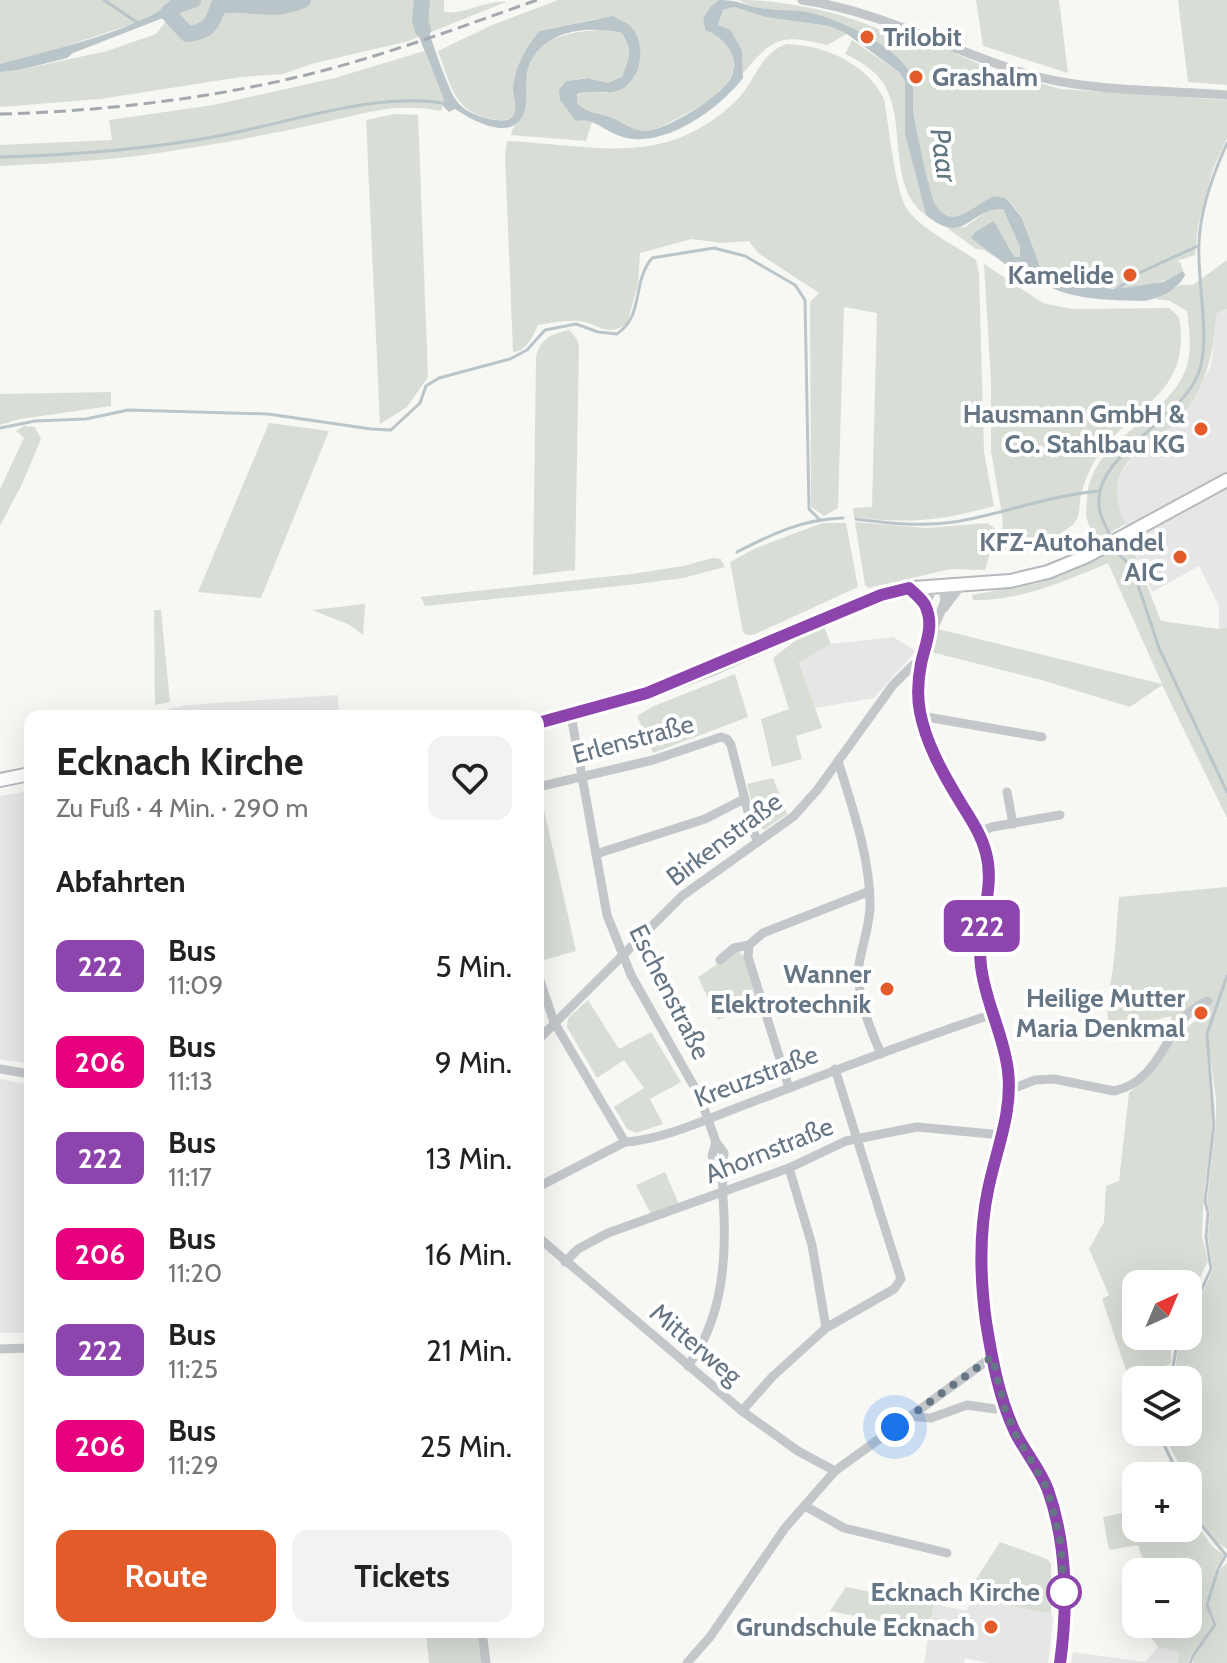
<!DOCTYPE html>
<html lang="de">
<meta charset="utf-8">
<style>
body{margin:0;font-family:Cabin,sans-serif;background:#f2f2f2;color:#222;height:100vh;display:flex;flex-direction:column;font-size:30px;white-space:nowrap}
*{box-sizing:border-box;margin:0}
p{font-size:26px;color:#767676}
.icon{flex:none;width:44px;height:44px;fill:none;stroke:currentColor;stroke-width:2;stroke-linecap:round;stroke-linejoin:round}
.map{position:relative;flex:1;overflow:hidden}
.drawer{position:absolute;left:24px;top:710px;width:520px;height:928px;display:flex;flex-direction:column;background:#fff;border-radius:16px;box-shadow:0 8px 32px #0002}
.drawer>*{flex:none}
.badge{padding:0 16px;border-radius:12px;font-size:28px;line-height:52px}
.needle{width:52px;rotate:44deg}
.fabs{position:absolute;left:1122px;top:1270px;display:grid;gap:16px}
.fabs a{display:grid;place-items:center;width:80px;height:80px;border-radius:16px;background:#fff;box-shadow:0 8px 32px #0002;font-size:40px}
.you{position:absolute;width:40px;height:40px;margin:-20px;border:6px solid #fff;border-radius:50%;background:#1a73e8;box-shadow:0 0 0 12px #1a73e833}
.map>.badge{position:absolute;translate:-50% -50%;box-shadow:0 0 0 4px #fff}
h2{padding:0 32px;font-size:30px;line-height:72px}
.round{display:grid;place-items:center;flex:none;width:84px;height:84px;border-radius:16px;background:#f2f2f2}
.overview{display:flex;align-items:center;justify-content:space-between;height:136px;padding:0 32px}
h1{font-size:38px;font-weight:800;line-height:60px}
.cta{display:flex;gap:16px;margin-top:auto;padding:16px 32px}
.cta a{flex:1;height:92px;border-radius:16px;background:#e35b28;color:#fff;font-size:32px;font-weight:800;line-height:92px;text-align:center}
.cta a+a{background:#f2f2f2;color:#222}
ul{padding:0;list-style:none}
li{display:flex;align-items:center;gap:24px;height:96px;padding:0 32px}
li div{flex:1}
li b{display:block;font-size:30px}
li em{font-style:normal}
li .badge{min-width:88px;font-weight:700;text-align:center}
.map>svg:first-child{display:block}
.built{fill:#e5e6e5}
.green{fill:#d8ded5}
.water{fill:#bac5ca}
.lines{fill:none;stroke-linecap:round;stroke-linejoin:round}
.stream{stroke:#bac5ca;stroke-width:3}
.river{stroke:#bac5ca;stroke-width:16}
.secondary-casing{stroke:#b5babf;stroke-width:16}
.minor{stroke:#c3c7ca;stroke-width:9}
.secondary{stroke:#fff;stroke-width:12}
.rail{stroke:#a3a9af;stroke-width:3;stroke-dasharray:12 6;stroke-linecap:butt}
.line-casing{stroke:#fff;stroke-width:18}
.line{stroke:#8e44ad;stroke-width:12}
.walk{stroke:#667685;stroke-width:8;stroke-dasharray:0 14.4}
.poi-dot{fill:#e35b28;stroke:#fff;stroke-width:3}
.stop-dot{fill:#fff;stroke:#8e44ad;stroke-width:4}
.labels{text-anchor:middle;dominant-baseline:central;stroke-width:8;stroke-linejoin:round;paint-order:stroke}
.poi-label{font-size:26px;font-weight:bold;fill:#667685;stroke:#fff;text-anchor:end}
.street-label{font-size:26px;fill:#667685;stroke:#fff}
.stop-label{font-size:26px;font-weight:bold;fill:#667685;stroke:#fff;text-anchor:end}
.water-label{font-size:28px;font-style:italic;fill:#627781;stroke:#fff}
</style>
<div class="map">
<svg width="1227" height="1663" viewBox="0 0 1227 1663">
<rect width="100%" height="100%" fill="#f7f7f4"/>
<!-- built -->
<g class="built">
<polygon points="1227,309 1227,627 1219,629 1219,606 1199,566 1152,592 1130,542 1115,496 1120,475 1133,457 1185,413 1211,366 1217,313"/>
<polygon points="893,637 916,651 874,698 815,708 799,661 831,644"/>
<polygon points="338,695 339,716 167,716 167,709 187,705"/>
<polygon points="30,791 30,1064 0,1059 0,796"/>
<polygon points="0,1079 30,1085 30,1333 0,1333"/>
<polygon points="970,1597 1051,1614 1053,1619 1048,1663 988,1663 965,1658 964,1663 924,1663 934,1604 967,1611"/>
<polygon points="1158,1647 1180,1652 1178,1663 1071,1663 1073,1652 1145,1662"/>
</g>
<!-- green -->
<g class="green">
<path d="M0 0H444V12C467 15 484 0 506 2L409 41 315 63 283 74 241 77 100 99 0 107V72L19 70 107 51 156 34 175 10 54 50 0 64Z"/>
<path d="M558 0H721L710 7 703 18 705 30C718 34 726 40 731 53 744 85 701 106 678 118 668 123 656 131 644 131 630 130 622 121 610 117 598 113 587 112 577 104V95L586 92 607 93 635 77 631 27 596 19 539 31C526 48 514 66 513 88 512 96 519 105 515 113 512 119 506 120 500 120 455 117 451 86 438 51L490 26Z"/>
<path d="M739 0C792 0 864 16 909 45L913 35 993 70 1061 89 1227 100V138L1213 169 1198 225 1195 255 1177 261 1181 263 1183 271C1175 275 1168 280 1160 282 1134 291 1061 292 1041 270 1031 259 1030 232 1022 218 1018 211 1011 204 1006 198L994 196C982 201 969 215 957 217 951 218 944 217 940 213 928 201 916 131 914 113 912 100 915 81 909 71 890 40 826 14 792 11 773 9 755 10 739 0Z"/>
<polygon points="976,0 1059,0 1068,73 983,46"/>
<polygon points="1178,0 1227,0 1227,85 1188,82"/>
<path d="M734 7 765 17 829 26 847 34 827 45C780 34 774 37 743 73 742 56 740 45 731 30L718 25 723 10Z"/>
<path d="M604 29 622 33C630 47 635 77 612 82 603 84 595 78 586 78 580 78 573 80 566 81L583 120 592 122 586 141 511 135C513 123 523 119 526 108 529 96 525 82 528 70 538 33 572 33 604 29Z"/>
<path d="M852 40 899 72 905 81V134L926 215C885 187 909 117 881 80 873 69 857 59 845 54Z"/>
<path d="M787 44C824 45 868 64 884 99 889 124 895 197 910 213 927 233 955 245 976 260L979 274 984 452 994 506C940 521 910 524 854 517L853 508 872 507 877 313 844 307 838 508 824 516 811 507 810 307 811 301 819 293 758 253 749 241 721 243 692 239 640 253 638 284 627 324C605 338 599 323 578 321 565 320 551 323 538 325 533 336 527 351 513 352L505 154 507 141C595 145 664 169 735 102 755 83 759 53 787 44Z"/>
<path d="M424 51 445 99 441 111C395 102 366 113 321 123 276 133 229 142 183 149 122 160 61 163 0 166V145L112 140 109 120 213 105 335 78Z"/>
<polygon points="395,114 418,115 428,377 407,407 380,424 366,120"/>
<polygon points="990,209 1003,209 1020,247 1020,257 1015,257 1012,253 994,221 984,246 995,257 984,250 976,249 947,228 965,227"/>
<path d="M1227 260V309L1217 313C1212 354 1210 377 1185 412 1178 423 1167 429 1157 436 1122 463 1106 481 1125 524L1098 540C1095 534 1088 526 1087 519 1085 514 1087 506 1087 500 1090 436 1169 421 1187 366 1192 348 1189 329 1187 311L1170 301 1155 299 1180 285H1193Z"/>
<path d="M984 264 1043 303 1072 309 1169 308 1179 317C1192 393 1136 404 1099 454 1090 467 1083 484 1080 500 1079 510 1080 520 1070 527 1052 542 1022 547 1000 552L1003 521 991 451V381Z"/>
<path d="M569 330 577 339 579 347 575 570 533 575 536 357C541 338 551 334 569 330Z"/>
<polygon points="111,392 111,406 20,419 0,425 0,394"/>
<polygon points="269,423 329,431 261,598 198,592"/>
<polygon points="24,426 35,427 41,439 22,484 0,526 0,489 24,438 16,431"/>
<polygon points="855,522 926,528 987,523 997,530 985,570 951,569 868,588 865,585"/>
<polygon points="822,523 846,523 858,587 753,635 746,635 743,632 730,562 756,548"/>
<path d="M1130 542 1161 621 1219 629 1227 627V818L1162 685 1130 707 1038 679 931 652 938 629 1162 684 1108 563C1065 581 1021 601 973 600L972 595 1037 583 1079 567Z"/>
<polygon points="713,558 721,559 725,567 683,578 629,585 425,606 421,597 632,574 683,566"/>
<polygon points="365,604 363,635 350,625 312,610"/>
<polygon points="154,610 161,610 170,702 155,705"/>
<polygon points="824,627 831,644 799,662 822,728 796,736 802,759 772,767 761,719 789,709 773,658 796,640"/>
<polygon points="735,674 748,717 653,753 637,716 654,706"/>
<polygon points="773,778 787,814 764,830 757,824 747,784"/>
<polygon points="540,792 576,951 540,961 538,952"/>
<path d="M1227 887V1549L1215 1541 1188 1506V1476H1183L1182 1469 1162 1432H1188V1380H1174L1179 1340 1181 1336H1188V1324L1213 1270 1208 1236 1210 1213 1207 1201 1216 1125V1099L1207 1032 1213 1125 1204 1191 1202 1236 1208 1261 1188 1302V1284H1136V1336H1175L1171 1339V1363L1131 1385 1102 1299 1109 1295 1089 1249 1104 1222 1106 1186 1119 1181 1129 1093 1141 1082 1178 1034 1199 1018 1205 1000 1171 1032V1016L1111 1031C1103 1009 1110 990 1113 968 1116 944 1117 920 1119 897Z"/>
<polygon points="738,950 744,957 758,1004 718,1020 698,977"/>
<polygon points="588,1000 619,1049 651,1032 681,1082 650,1099 663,1124 636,1133 627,1129 614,1107 644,1088 624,1060 597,1078 567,1027 568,1018"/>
<polygon points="665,1172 679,1204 651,1214 636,1185"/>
<path d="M1136 1510V1528H1188V1513L1212 1546 1224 1555 1216 1569 1210 1595 1205 1603 1213 1625C1206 1639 1192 1648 1188 1663H1178L1179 1652 1158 1647 1144 1628 1145 1624H1188V1572H1147L1138 1545 1109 1550 1103 1517Z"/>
<polygon points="1000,1542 1047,1559 1051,1564 1051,1614 970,1597 976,1579"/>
<polygon points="1227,1563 1227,1663 1193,1663 1195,1655 1217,1625 1208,1605 1219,1570"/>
<polygon points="846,1587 934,1604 929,1631 830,1611"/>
<polygon points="426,1632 478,1632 483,1663 429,1663"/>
</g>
<!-- water -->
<g class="water">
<path d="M177 0H184L187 6 176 9 168 16 73 53 67 58 19 70 0 72V64C51 50 136 31 177 0Z"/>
<path d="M719 0C738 0 744 5 761 8 777 11 795 9 811 13 838 19 897 46 910 73 915 84 912 103 914 116 919 144 925 173 933 200 949 235 972 206 994 196L1006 198 1022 218 1041 270 1061 280 1083 286 1116 289 1163 282 1183 271 1185 275C1178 290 1160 298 1144 301 1099 300 1046 300 1017 261L1015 268 1009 267 971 238 975 232 994 221 1012 253 1015 257H1020V247L1003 209C970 207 965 248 926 215L905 134V81L899 72 847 34 829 26 765 17 734 7 723 10 718 25 731 30 742 51 743 78C719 109 664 149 623 137 606 133 594 117 576 121L560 100 559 90 566 81 588 78 608 83 622 77C630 59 632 50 622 33 587 25 540 30 528 69 525 81 528 94 526 106 518 146 475 122 455 109L449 112 443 106 444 99 415 27 417 11 424 12C426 27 448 89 456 100 464 112 481 118 495 120 501 120 507 122 512 117 520 108 512 97 513 87 515 65 526 48 539 31L613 16C618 19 626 22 630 26 647 42 642 78 622 89 607 96 592 89 577 94V103C587 113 598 113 610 117 622 121 630 130 644 131 664 132 723 96 731 77 741 56 723 36 705 30L703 18 710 7Z"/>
</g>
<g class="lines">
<!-- stream -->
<g class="stream">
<polyline points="104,0 138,23"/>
<path d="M0 157C71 155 142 150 213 137 282 125 378 90 447 104"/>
<polyline points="1114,291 1139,273 1198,246"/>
<path d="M0 428 35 421 86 419 128 410 268 414 371 429 391 430 420 403 426 386 439 378 510 359 527 350 545 330 576 324 598 332 617 334C645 314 631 284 652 258L714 248 745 256 795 285 805 300 809 509 819 519"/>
<path d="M856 519C889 523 921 527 954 522 1004 514 1049 495 1100 491"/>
<path d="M1112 539C1107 529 1099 516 1099 505 1094 451 1190 418 1201 365 1209 330 1197 280 1199 243 1200 209 1213 174 1227 143"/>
<polyline points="1114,547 1117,553 1132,567 1159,648 1227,792"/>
<path d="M737 552C772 534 803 519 843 518"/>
<polyline points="1188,1319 1211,1269 1206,1237 1208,1213 1205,1201 1214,1125 1207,1034 1227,976"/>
<polyline points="1171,1380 1178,1336"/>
<polyline points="1158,1432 1179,1476"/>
<polyline points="1188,1509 1226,1555 1218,1569 1207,1605 1215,1625 1194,1654 1190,1663"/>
</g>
<!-- river -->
<g class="river">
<polyline points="422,0 420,21 423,30"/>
<polyline points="169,12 176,6 193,0"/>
<path d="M168 13 187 34C207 32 213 25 218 6 250 0 270 15 303 0"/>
</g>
<defs>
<g id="secondary">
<polyline points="538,723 647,693 714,667 838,612 900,589 1010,581 1048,572 1087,556 1227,480"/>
<polyline points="0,780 30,774"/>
</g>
</defs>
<!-- secondary casing -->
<use href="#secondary" class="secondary-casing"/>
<!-- minor -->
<g class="minor">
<path d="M802 0C881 11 951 51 1027 74 1089 92 1163 90 1227 95"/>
<polyline points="944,608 962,584"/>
<path d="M930 636C928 618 921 598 938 585L944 594 945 600C940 617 930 633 925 650 908 705 931 752 958 798 972 822 987 842 989 869 992 901 977 933 980 965 985 1012 1013 1053 1009 1101 1006 1136 990 1171 985 1207 977 1255 983 1303 991 1351 997 1380 1003 1412 1018 1437 1028 1455 1041 1470 1048 1490 1067 1543 1068 1607 1060 1663"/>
<path d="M571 715 607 915 631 975 700 1097 716 1142 724 1153C721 1174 723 1195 724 1216 726 1269 720 1322 688 1366"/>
<polyline points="921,716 1042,737"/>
<path d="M838 761C852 807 870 856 870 905 870 925 862 945 859 965 856 996 869 1026 881 1054"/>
<polyline points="538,787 653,760 721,737 727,739 731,745 753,831 758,842"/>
<polyline points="1007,792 1013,824"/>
<polyline points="979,832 992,827 1060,815"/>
<polyline points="596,854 705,819 744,799"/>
<polyline points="720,960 734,948 749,945"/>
<polyline points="538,975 554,1022 625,1142"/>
<polyline points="538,1040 682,896 794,816 818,789 893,685 913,665 922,662"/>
<polyline points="0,1069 30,1074"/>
<polyline points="789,1088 748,957 749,945 763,933 870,891"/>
<path d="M1009 1090 1035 1080 1054 1079 1114 1091C1166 1080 1165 1017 1208 1001"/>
<polyline points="716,1142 712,1156 721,1169"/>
<polyline points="789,1168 812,1245 826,1328"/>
<path d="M538 1187 625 1142C664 1140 711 1117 747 1104 829 1073 910 1041 993 1014"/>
<polyline points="538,1237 742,1411 798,1451 835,1471"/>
<polyline points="565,1262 578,1249 608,1233 789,1168 846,1141 917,1127 1002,1135"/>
<polyline points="0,1349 30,1348"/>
<polyline points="742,1411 772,1377 826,1328 894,1289 901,1279 835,1069"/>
<polyline points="908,1416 931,1418 967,1405 995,1409"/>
<polyline points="805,1506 844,1528 947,1553"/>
<polyline points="482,1632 486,1663"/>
<polyline points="687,1663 710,1637 785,1528 835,1471 992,1357"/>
</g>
<!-- secondary -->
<use href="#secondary" class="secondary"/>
<!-- rail -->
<path class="rail" d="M0 114C111 111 226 97 333 68 402 49 469 24 537 0"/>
</g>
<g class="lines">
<defs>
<path id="line" d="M538 723 647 693 881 595 909 588C914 593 921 598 925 605 935 626 925 644 921 664 918 679 917 696 920 712 926 743 942 772 959 800 969 817 981 833 986 853 996 890 976 928 981 966 985 1002 1004 1035 1008 1071 1013 1112 996 1150 988 1190 979 1233 980 1278 986 1322 992 1359 999 1398 1015 1432 1025 1452 1040 1469 1048 1490 1067 1544 1068 1607 1060 1663"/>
</defs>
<!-- line casing -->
<use href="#line" class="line-casing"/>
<!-- line -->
<use href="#line" class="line"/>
<!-- walk -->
<polyline class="walk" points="895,1427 992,1357 1005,1409 1016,1435 1047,1488 1060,1538 1064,1592"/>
</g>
<!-- markers -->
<g class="poi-dot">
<circle cx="867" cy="37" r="8"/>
<circle cx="916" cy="77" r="8"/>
<circle cx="1130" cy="275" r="8"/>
<circle cx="1201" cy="429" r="8"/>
<circle cx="1180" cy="557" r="8"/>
<circle cx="887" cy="989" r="8"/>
<circle cx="1201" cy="1013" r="8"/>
<circle cx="991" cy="1627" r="8"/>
</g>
<circle class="stop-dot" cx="1064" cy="1592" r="16"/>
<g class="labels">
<!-- poi labels -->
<g class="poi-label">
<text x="883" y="37" text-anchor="start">Trilobit</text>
<text x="932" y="77" text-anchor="start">Grashalm</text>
<text x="1114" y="275">Kamelide</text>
<text x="1185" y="414">Hausmann GmbH &amp;<tspan x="1185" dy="30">Co. Stahlbau KG</tspan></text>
<text x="1164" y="542">KFZ-Autohandel<tspan x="1164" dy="30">AIC</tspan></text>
<text x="871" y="974">Wanner<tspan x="871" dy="30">Elektrotechnik</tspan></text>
<text x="1185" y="998">Heilige Mutter<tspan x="1185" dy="30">Maria Denkmal</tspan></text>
<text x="975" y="1627">Grundschule Ecknach</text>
</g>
<!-- street labels -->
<g class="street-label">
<text transform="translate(633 739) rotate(-15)">Erlenstraße</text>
<text transform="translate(724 839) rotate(-37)">Birkenstraße</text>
<text transform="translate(670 992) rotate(63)">Eschenstraße</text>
<text transform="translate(756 1076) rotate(-21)">Kreuzstraße</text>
<text transform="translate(769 1150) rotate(-22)">Ahornstraße</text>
<text transform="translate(696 1344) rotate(40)">Mitterweg</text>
</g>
<!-- stop labels -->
<g class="stop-label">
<text x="1040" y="1592">Ecknach Kirche</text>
</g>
<!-- water labels -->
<g class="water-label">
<text transform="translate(944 155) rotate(82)">Paar</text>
</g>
</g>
</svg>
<div class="fabs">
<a><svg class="needle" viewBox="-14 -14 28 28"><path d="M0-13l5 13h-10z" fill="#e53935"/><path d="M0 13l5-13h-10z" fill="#767676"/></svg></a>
<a><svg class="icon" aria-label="layers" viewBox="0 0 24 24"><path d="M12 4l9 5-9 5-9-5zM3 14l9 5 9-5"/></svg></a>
<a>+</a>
<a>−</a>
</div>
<div class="you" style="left:895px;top:1427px"></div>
<b class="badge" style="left:982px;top:926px;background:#8e44ad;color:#fff">222</b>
<section class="drawer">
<div class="overview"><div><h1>Ecknach Kirche</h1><p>Zu Fuß · 4 Min. · 290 m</p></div><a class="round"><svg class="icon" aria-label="heart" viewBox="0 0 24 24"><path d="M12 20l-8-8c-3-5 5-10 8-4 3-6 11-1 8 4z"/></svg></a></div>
<h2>Abfahrten</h2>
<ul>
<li><span class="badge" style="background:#8e44ad;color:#fff">222</span><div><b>Bus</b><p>11:09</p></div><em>5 Min.</em></li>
<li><span class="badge" style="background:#e6007e;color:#fff">206</span><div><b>Bus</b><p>11:13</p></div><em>9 Min.</em></li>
<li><span class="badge" style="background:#8e44ad;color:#fff">222</span><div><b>Bus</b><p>11:17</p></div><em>13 Min.</em></li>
<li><span class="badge" style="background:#e6007e;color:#fff">206</span><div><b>Bus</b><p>11:20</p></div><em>16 Min.</em></li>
<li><span class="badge" style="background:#8e44ad;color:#fff">222</span><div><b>Bus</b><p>11:25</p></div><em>21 Min.</em></li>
<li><span class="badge" style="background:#e6007e;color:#fff">206</span><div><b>Bus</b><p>11:29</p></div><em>25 Min.</em></li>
</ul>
<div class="cta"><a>Route</a><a>Tickets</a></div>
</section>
</div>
